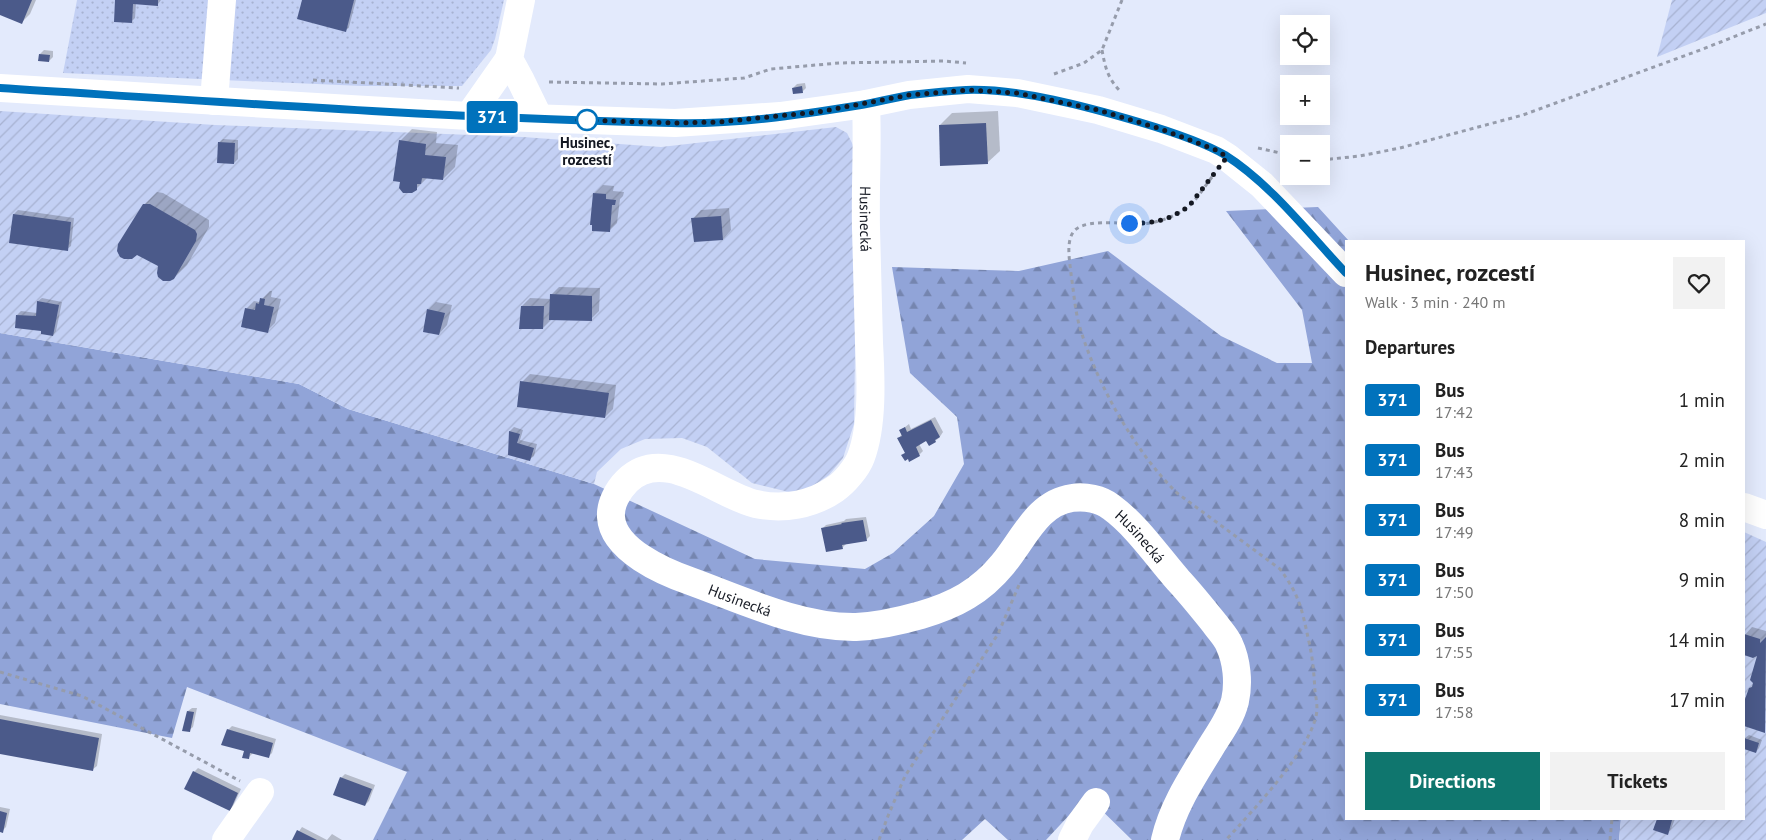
<!DOCTYPE html>
<meta charset="utf-8">
<style>
body{margin:0;font-family:"PT Sans",sans-serif;background:#f2f2f2;color:#222;height:100vh;display:flex;flex-direction:column;font-size:19px;white-space:nowrap}
*{box-sizing:border-box;margin:0}
p{font-size:16px;color:#767676}
.icon{flex:none;width:28px;height:28px;fill:none;stroke:currentColor;stroke-width:2;stroke-linecap:round;stroke-linejoin:round}
.map{position:relative;flex:1;overflow:hidden}
.details{position:absolute;left:1345px;top:240px;width:400px;height:580px;display:flex;flex-direction:column;background:#fff;border-radius:0px;box-shadow:0 5px 20px #0002}
.details>*{flex:none}
.badge{padding:0 10px;border-radius:4px;font-size:18px;line-height:32px}
.fabs{position:absolute;left:1280px;top:15px;display:grid;gap:10px}
.fabs a{display:grid;place-items:center;width:50px;height:50px;border-radius:0px;background:#fff;box-shadow:0 5px 20px #0002;font-size:25px}
.you{position:absolute;width:25px;height:25px;margin:-12px;border:4px solid #fff;border-radius:50%;background:#1a73e8;box-shadow:0 0 0 8px #1a73e833}
.map>.badge{position:absolute;translate:-50% -50%;box-shadow:0 0 0 2px #fff}
h2{padding:0 20px;font-size:19px;line-height:45px}
.round{display:grid;place-items:center;flex:none;width:52px;height:52px;border-radius:0px;background:#f2f2f2}
.headline{display:flex;align-items:center;justify-content:space-between;height:85px;padding:0 20px}
h1{font-size:24px;font-weight:700;line-height:38px}
.button{display:flex;gap:10px;margin-top:auto;padding:10px 20px}
.button a{flex:1;height:58px;border-radius:0px;background:#0f766e;color:#fff;font-size:20px;font-weight:700;line-height:58px;text-align:center}
.button a+a{background:#f2f2f2;color:#222}
ul{padding:0;list-style:none}
li{display:flex;align-items:center;gap:15px;height:60px;padding:0 20px}
li div{flex:1}
li b{display:block;font-size:19px}
li em{font-style:normal}
li .badge{min-width:55px;font-weight:700;text-align:center}
.map>svg:first-child{display:block}
.grass{fill:url(#grass-dots)}
.forest{fill:url(#forest-firs)}
.garden{fill:url(#garden-furrows)}
.shadow{fill:#0003}
.building{fill:#4b5a8a}
.lines{fill:none;stroke-linecap:round;stroke-linejoin:round}
.path{stroke:#969cab;stroke-width:3;stroke-dasharray:4 4;stroke-linecap:butt}
.minor{stroke:#fff;stroke-width:28}
.line-casing{stroke:#fff;stroke-width:11}
.line{stroke:#0072bc;stroke-width:8}
.walk{stroke:#141822;stroke-width:5;stroke-dasharray:0 9}
.stop-dot{fill:#fff;stroke:#0072bc;stroke-width:2.5}
.labels{text-anchor:middle;dominant-baseline:central;stroke-width:5;stroke-linejoin:round;paint-order:stroke}
.stop-label{font-size:15px;font-weight:bold;fill:#141822;stroke:#fff}
.street-label{font-size:15px;fill:#141822;stroke:#fff}
</style>
<div class="map">
<svg width="1766" height="840" viewBox="0 0 1766 840">
<defs>
<pattern id="grass-dots" width="8" height="8" patternUnits="userSpaceOnUse" patternTransform="scale(1.25)"><rect width="8" height="8" fill="#c3d0f4"/><path d="M2 2h.1M6 6h.1" fill="none" stroke="#a7b2d1" stroke-width="1.8" stroke-linecap="round"/></pattern>
<pattern id="forest-firs" width="22" height="20" patternUnits="userSpaceOnUse" patternTransform="scale(1.25)"><rect width="22" height="20" fill="#91a4d8"/><path d="M5 1l3.5 6h-7zM16 11l3.5 6h-7z" fill="#7585af"/></pattern>
<pattern id="garden-furrows" width="10" height="10" patternUnits="userSpaceOnUse" patternTransform="scale(1.25)"><rect width="10" height="10" fill="#c3d0f4"/><path d="M-1 1l2-2M0 10L10 0M9 11l2-2" fill="none" stroke="#a7b2d1"/></pattern>
</defs>
<rect width="100%" height="100%" fill="#e3eafc"/>
<!-- grass -->
<polygon class="grass" points="77,0 504,0 495,39 491,50 462,86 362,86 63,73"/>
<!-- forest -->
<polygon class="forest" points="1318,207 1349,241 1346,241 1346,819 1621,819 1619,840 1132,840 1087,796 1046,840 1008,840 985,819 962,840 373,840 407,772 187,687 172,738 0,704 0,333 299,384 348,409 594,484 755,559 865,569 893,553 934,516 964,464 957,417 910,373 892,267 1019,271 1108,251 1221,336 1277,363 1312,363 1302,310 1226,211"/>
<!-- garden -->
<g class="garden">
<polygon points="1672,0 1766,0 1766,13 1657,57"/>
<polygon points="0,111 215,125 523,137 661,147 836,127 847,133 854,147 856,281 854,424 843,458 829,475 810,488 793,493 752,483 707,447 682,438 645,439 621,449 597,472 594,484 348,409 299,384 0,333"/>
<polygon points="1744,532 1766,542 1766,840 1619,840 1621,819 1744,819"/>
</g>
<!-- shadow -->
<g class="shadow">
<polygon points="0,0 36,0 30,14 22,22 0,14"/>
<polygon points="116,0 161,0 158,4 136,3 135,18 131,22"/>
<polygon points="304,0 356,0 349,27 346,30"/>
<polygon points="44,50 53,51 53,57 49,61 40,54"/>
<polygon points="805,83 806,88 802,92 793,88 797,84"/>
<polygon points="998,111 1000,151 987,163 940,125 952,113"/>
<polygon points="412,129 437,132 436,143 458,145 455,167 443,179 428,177 416,189 401,181 400,141"/>
<polygon points="223,139 238,140 238,159 234,163 219,143"/>
<polygon points="603,185 614,186 613,191 624,192 623,196 620,199 617,223 609,231 594,224 595,193"/>
<polygon points="157,192 163,193 209,220 209,227 187,265 174,278 159,265 144,205"/>
<polygon points="729,208 731,230 723,239 695,241 693,219 701,210"/>
<polygon points="18,210 74,218 71,246 67,249 10,242 14,214"/>
<polygon points="559,287 600,288 599,311 591,319 551,320 543,328 522,306 530,298 551,299 551,295"/>
<polygon points="270,291 272,291 271,297 281,299 275,323 267,331 246,309 254,301 259,302"/>
<polygon points="42,298 62,302 56,331 53,335 17,315 21,311 37,313 38,301"/>
<polygon points="436,302 452,305 447,325 439,334 428,310"/>
<polygon points="530,374 616,385 613,409 605,417 522,382"/>
<polygon points="935,417 943,432 939,438 935,441 927,440 919,444 923,451 919,455 903,455 906,452 898,439 902,434 900,431 909,424 911,429"/>
<polygon points="514,427 523,430 520,440 537,444 534,456 530,459 509,454 510,431"/>
<polygon points="866,517 870,536 866,540 846,544 842,548 822,529 826,525 844,521 846,519"/>
<polygon points="1752,627 1766,631 1765,731 1744,724 1744,697 1747,698 1751,688 1755,683 1760,653 1753,657 1744,654 1744,636"/>
<polygon points="192,708 197,708 193,727 189,730 188,711"/>
<polygon points="0,715 102,734 97,766 93,769 0,752"/>
<polygon points="232,726 276,739 272,753 268,757 253,753 248,758 246,750 228,730"/>
<polygon points="1749,735 1762,740 1759,748 1756,752 1744,748 1745,738"/>
<polygon points="198,768 241,789 233,806 230,810 194,772"/>
<polygon points="345,774 375,785 369,801 365,805 341,778"/>
<polygon points="0,807 10,809 6,827 2,831 0,831"/>
<polygon points="1658,819 1675,819 1671,829 1667,833 1655,829"/>
<polygon points="302,827 327,840 332,834 342,840 293,840"/>
</g>
<!-- building -->
<g class="building">
<polygon points="0,0 32,0 22,24 0,15"/>
<polygon points="115,0 158,0 158,6 133,4 132,23 114,22"/>
<polygon points="302,0 354,0 346,32 297,19"/>
<polygon points="39,54 50,55 49,62 38,61"/>
<polygon points="802,86 803,93 793,94 792,88"/>
<polygon points="986,123 988,164 940,166 939,125"/>
<polygon points="399,140 426,144 425,155 446,157 443,180 422,178 421,184 417,184 417,190 412,193 403,193 399,188 400,182 393,181"/>
<polygon points="218,142 235,143 234,164 217,163"/>
<polygon points="593,193 606,194 606,199 616,200 615,205 612,205 610,232 592,231 592,225 590,225"/>
<polygon points="143,204 150,204 195,230 197,234 196,241 174,279 170,281 163,281 158,277 157,273 158,266 137,255 132,259 124,259 120,257 117,251 118,244"/>
<polygon points="13,214 71,222 68,251 9,243"/>
<polygon points="721,216 723,240 694,242 691,218"/>
<polygon points="550,294 592,296 592,321 549,320"/>
<polygon points="260,298 265,299 264,305 274,307 268,333 241,327 245,308 255,310 256,303 259,304"/>
<polygon points="37,301 59,305 53,336 41,334 41,331 15,328 16,315 36,316"/>
<polygon points="521,306 544,306 543,329 519,329"/>
<polygon points="427,309 445,313 439,335 423,332"/>
<polygon points="520,381 609,393 605,418 517,407"/>
<polygon points="931,420 940,437 935,440 936,442 929,446 926,441 916,447 920,456 909,462 908,459 905,461 901,455 905,453 897,438 902,436 899,430 905,427 907,432"/>
<polygon points="509,431 520,434 517,443 534,448 530,461 508,455"/>
<polygon points="863,520 867,541 842,545 843,549 826,552 821,528 842,524 841,523"/>
<polygon points="1744,634 1760,639 1760,643 1766,637 1765,733 1744,726 1744,702 1749,688 1752,687 1753,683 1750,680 1757,656 1753,658 1744,655"/>
<polygon points="187,711 194,712 190,732 182,731"/>
<polygon points="0,719 99,738 93,771 0,754"/>
<polygon points="227,729 273,743 269,758 250,753 249,759 242,758 244,751 221,745"/>
<polygon points="1744,738 1759,743 1756,753 1744,749"/>
<polygon points="193,771 238,793 230,811 184,789"/>
<polygon points="340,777 372,789 365,806 333,795"/>
<polygon points="0,811 7,813 3,833 0,832"/>
<polygon points="1657,819 1672,820 1668,835 1653,830"/>
<polygon points="297,830 317,840 292,840"/>
</g>
<g class="lines">
<!-- path -->
<g class="path">
<path d="M1102 50C1105 66 1107 77 1119 90"/>
<polyline points="1054,74 1084,63 1102,50 1122,0"/>
<polyline points="313,80 459,88"/>
<polyline points="549,82 662,84 744,78 771,69 839,63 944,61 966,63"/>
<polyline points="1258,148 1289,155"/>
<polyline points="1321,160 1360,156 1400,148 1523,115 1703,49 1766,24"/>
<path d="M1212 177C1204 187 1196 202 1185 209 1175 216 1162 221 1150 223 1132 226 1089 217 1075 230 1065 240 1070 262 1071 274 1074 293 1075 313 1081 331 1098 386 1136 453 1177 493L1280 569C1300 596 1302 610 1309 642 1313 659 1314 675 1315 691 1316 697 1317 704 1317 710 1314 747 1252 811 1226 840"/>
<polyline points="0,672 82,696 240,781"/>
<polyline points="879,840 888,816 905,776 998,634 1019,585"/>
<polyline points="1610,840 1612,819"/>
</g>
<!-- minor -->
<g class="minor">
<polyline points="521,0 509,59 521,81 539,118"/>
<polyline points="0,88 469,116 675,123 780,116 866,104 909,95 968,89 1017,93 1098,110 1161,129 1216,150 1227,157 1262,185 1346,273"/>
<polyline points="214,101 222,0"/>
<path id="s1" d="M866 104C868 145 865 187 866 228 867 266 868 305 869 343 871 378 873 425 861 457 857 468 844 483 835 489 812 505 783 510 756 504 719 496 664 444 627 481 618 490 610 504 611 517 613 550 664 572 690 581 742 600 801 628 856 627 878 626 900 621 921 615 955 605 980 592 1003 564 1024 539 1037 503 1072 498 1085 496 1101 499 1111 507 1137 526 1157 556 1178 580 1191 594 1203 609 1215 624 1220 631 1226 637 1229 644 1237 661 1239 683 1235 701 1231 717 1221 731 1212 745 1194 775 1173 805 1165 840"/>
<polyline points="469,116 509,59"/>
<polyline points="1744,507 1766,515"/>
<polyline points="226,840 260,792"/>
<polyline points="1072,840 1080,824 1096,802"/>
</g>
</g>
<g class="lines">
<defs>
<path id="line" d="M0 88C223 102 447 118 671 123 734 125 799 115 861 105 877 102 893 98 910 95 928 93 947 91 966 90 1019 88 1088 107 1139 122 1166 130 1201 141 1225 155 1271 184 1309 234 1346 273"/>
</defs>
<!-- line casing -->
<use href="#line" class="line-casing"/>
<!-- line -->
<use href="#line" class="line"/>
<!-- walk -->
<path class="walk" d="M587 120H578L675 123 719 122 818 112 909 95 968 90 1017 93 1098 110 1161 129 1216 150 1227 157 1189 206C1170 220 1153 224 1129 223"/>
</g>
<!-- markers -->
<circle class="stop-dot" cx="587" cy="120" r="10"/>
<g class="labels">
<!-- stop labels -->
<g class="stop-label">
<text x="587" y="142">Husinec,<tspan x="587" dy="17">rozcestí</tspan></text>
</g>
<!-- street labels -->
<g class="street-label">
<text stroke="none"><textPath href="#s1" startOffset="115">Husinecká</textPath></text>
<text stroke="none"><textPath href="#s1" startOffset="1284">Husinecká</textPath></text>
<text stroke="none"><textPath href="#s1" startOffset="819">Husinecká</textPath></text>
</g>
</g>
</svg>
<div class="fabs">
<a><svg class="icon" aria-label="locate" viewBox="0 0 24 24"><circle cx="12" cy="12" r="6"/><path d="M12 2v4M12 18v4M2 12h4M18 12h4"/></svg></a>
<a>+</a>
<a>−</a>
</div>
<div class="you" style="left:1129px;top:223px"></div>
<b class="badge" style="left:492px;top:117px;background:#0072bc;color:#fff">371</b>
<section class="details">
<div class="headline"><div><h1>Husinec, rozcestí</h1><p>Walk · 3 min · 240 m</p></div><a class="round"><svg class="icon" aria-label="heart" viewBox="0 0 24 24"><path d="M12 20l-8-8c-3-5 5-10 8-4 3-6 11-1 8 4z"/></svg></a></div>
<h2>Departures</h2>
<ul>
<li><span class="badge" style="background:#0072bc;color:#fff">371</span><div><b>Bus</b><p>17:42</p></div><em>1 min</em></li>
<li><span class="badge" style="background:#0072bc;color:#fff">371</span><div><b>Bus</b><p>17:43</p></div><em>2 min</em></li>
<li><span class="badge" style="background:#0072bc;color:#fff">371</span><div><b>Bus</b><p>17:49</p></div><em>8 min</em></li>
<li><span class="badge" style="background:#0072bc;color:#fff">371</span><div><b>Bus</b><p>17:50</p></div><em>9 min</em></li>
<li><span class="badge" style="background:#0072bc;color:#fff">371</span><div><b>Bus</b><p>17:55</p></div><em>14 min</em></li>
<li><span class="badge" style="background:#0072bc;color:#fff">371</span><div><b>Bus</b><p>17:58</p></div><em>17 min</em></li>
</ul>
<div class="button"><a>Directions</a><a>Tickets</a></div>
</section>
</div>
